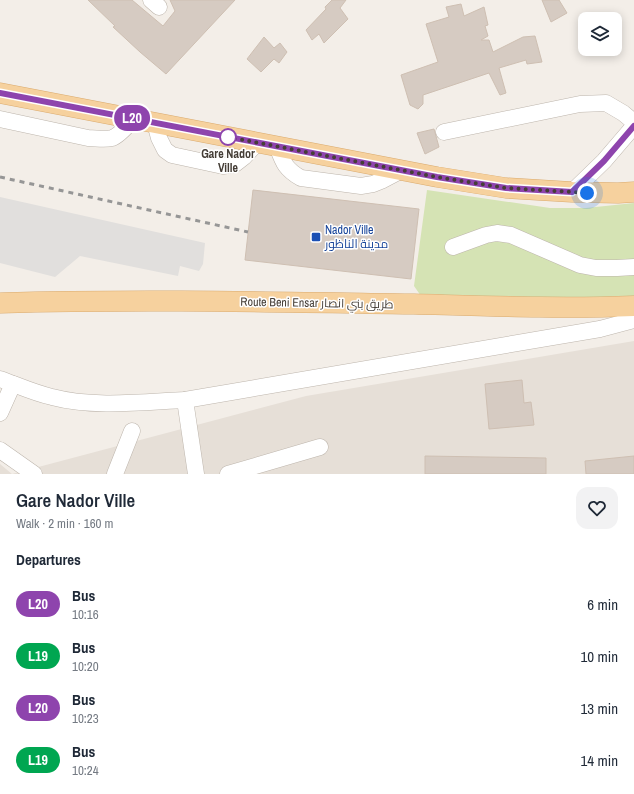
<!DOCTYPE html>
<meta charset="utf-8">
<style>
body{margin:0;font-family:"Archivo Narrow",Cairo,sans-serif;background:#f2f2f3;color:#1f2937;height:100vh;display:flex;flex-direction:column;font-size:15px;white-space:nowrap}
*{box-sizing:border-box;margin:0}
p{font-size:13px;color:#747a83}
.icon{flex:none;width:22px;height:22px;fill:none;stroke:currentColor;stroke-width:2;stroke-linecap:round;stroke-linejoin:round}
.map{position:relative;height:474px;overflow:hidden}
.drawer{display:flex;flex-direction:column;background:#fff;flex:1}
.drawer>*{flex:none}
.badge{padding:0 8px;border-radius:13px;font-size:14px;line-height:26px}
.fabs{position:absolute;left:578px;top:12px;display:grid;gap:8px}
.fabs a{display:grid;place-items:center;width:44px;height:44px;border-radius:8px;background:#fff;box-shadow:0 2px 10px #0003;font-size:20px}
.you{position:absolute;width:20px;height:20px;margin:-10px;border:3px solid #fff;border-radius:50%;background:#1a73e8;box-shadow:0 0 0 6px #1a73e833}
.map>.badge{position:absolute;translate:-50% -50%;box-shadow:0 0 0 2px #fff}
h2{padding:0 16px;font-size:15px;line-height:36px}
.round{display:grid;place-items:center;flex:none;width:42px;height:42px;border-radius:12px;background:#f2f2f3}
.head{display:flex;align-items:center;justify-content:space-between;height:68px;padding:0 16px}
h1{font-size:19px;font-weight:600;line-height:30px}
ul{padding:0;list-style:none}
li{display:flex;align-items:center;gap:12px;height:52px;padding:0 16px}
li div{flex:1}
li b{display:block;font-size:15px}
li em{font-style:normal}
li .badge{min-width:44px;font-weight:700;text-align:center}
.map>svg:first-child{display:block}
.residential{fill:#e6dfd7}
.green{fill:#d5e3b4}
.parking{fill:#e1dfdd}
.building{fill:#d6cbc2;stroke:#cebfb2}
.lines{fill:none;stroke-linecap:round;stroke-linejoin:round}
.minor-casing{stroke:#bdb5ac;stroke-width:17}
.major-casing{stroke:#daab6f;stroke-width:21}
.minor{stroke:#fff;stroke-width:16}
.major{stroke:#f6d19e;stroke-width:20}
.rail{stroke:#969696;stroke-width:3;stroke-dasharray:5 5;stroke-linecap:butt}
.line-casing{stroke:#fff;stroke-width:9}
.line{stroke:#8e44ad;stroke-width:6}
.walk{stroke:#453e37;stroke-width:4;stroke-dasharray:0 7.2}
.stop-dot{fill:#fff;stroke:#8e44ad;stroke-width:2}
.transit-dot{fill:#1a4fb4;stroke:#fff;stroke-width:1.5}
.labels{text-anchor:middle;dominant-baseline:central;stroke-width:3;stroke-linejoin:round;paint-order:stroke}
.stop-label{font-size:12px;font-weight:bold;fill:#453e37;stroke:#fff}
.transit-label{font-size:12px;fill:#164399;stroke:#fff;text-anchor:start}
.street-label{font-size:12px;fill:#453e37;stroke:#fff}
</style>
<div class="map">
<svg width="634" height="474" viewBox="0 0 634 474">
<rect width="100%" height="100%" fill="#f3eee8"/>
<!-- residential -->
<polygon class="residential" points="634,341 634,474 0,474 0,464 12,474 306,396"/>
<!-- green -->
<polygon class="green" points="427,190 550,208 586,208 634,203 634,297 614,298 421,296 414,286"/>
<!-- parking -->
<polygon class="parking" points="0,197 205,243 203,264 199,271 180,266 178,276 80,256 55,277 0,263"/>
<!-- building -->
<g class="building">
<polygon points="88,0 132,0 163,26 175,11 170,0 235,0 166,74 140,52 113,27 115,26"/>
<polygon points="332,0 346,0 340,8 348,19 324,43 319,34 312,40 306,30 326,9 325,7"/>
<polygon points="542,0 559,0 567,13 551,22"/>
<polygon points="461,4 464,16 484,7 488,25 485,26 488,36 481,40 489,40 493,52 523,37 535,36 542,62 527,64 526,60 499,68 506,93 500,95 489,73 423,95 423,104 418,109 410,105 401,75 438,62 426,24 449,17 446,7"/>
<polygon points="264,37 274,48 280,43 287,52 279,63 274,59 261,72 247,59"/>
<polygon points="434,129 439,147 425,154 417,133"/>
<polygon points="253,190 419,209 411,279 245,260"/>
<polygon points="522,380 524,403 531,402 534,425 489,429 485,384"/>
<polygon points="425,456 546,458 546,474 425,474"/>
<polygon points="634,456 634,474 586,474 585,461"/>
</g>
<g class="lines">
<defs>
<g id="minor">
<polyline points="151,0 159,7"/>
<path d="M0 119 88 138C96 138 104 140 112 138 119 136 129 124 134 118"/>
<polyline points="155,123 159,138 165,150 172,155 223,166 235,164 244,157 258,142"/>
<polyline points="444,132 580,104 606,103 623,113 634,122"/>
<path d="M277 146C283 162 285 169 301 178L361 186 373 184 383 180 402 170"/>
<polyline points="572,192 604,161 634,126"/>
<polyline points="453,247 486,235 497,233 511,235 580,265 596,268 617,268 634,267"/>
<path d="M0 379C17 385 34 393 52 397 93 408 143 402 185 400L600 329 634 320"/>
<polyline points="185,400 196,474"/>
<polyline points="0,413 13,384"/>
<polyline points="0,450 34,474"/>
<polyline points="115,474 132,431"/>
<polyline points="228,474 320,447"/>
</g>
<g id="major">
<polyline points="0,93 437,177 506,188 572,192 618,193 634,192"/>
<path d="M0 303C138 299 276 302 414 304 487 306 561 309 634 306"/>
</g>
</defs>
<!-- minor casing -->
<use href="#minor" class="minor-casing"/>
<!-- major casing -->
<use href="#major" class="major-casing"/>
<!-- minor -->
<use href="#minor" class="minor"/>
<!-- major -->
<use href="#major" class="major"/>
<!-- rail -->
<polyline class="rail" points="0,177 248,232"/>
</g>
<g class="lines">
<defs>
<polyline id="line" points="0,93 437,177 506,188 572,192 604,161 634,126"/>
</defs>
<!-- line casing -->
<use href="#line" class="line-casing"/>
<!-- line -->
<use href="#line" class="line"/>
<!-- walk -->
<polyline class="walk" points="228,137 437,177 506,188 572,192 587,193"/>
</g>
<!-- markers -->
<circle class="stop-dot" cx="228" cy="137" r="8"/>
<rect class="transit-dot" x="311" y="232" width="10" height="10" rx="2"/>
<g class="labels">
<!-- stop labels -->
<g class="stop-label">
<text x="228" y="154">Gare Nador<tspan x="228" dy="14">Ville</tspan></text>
</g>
<!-- transit labels -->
<g class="transit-label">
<text x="325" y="230">Nador Ville<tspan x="325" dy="14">مدينة الناظور</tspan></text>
</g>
<!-- street labels -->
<g class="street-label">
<text transform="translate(317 303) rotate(1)">Route Beni Ensar طريق بني انصار</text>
</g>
</g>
</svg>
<div class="fabs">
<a><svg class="icon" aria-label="layers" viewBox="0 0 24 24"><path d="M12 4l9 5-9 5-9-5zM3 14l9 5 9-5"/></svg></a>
</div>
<div class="you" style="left:587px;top:193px"></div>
<b class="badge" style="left:132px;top:118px;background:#8e44ad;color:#fff">L20</b>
</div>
<section class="drawer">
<div class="head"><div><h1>Gare Nador Ville</h1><p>Walk · 2 min · 160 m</p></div><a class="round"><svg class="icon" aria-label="heart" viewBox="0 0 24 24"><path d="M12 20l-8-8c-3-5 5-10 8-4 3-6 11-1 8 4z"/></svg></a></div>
<h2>Departures</h2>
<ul>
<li><span class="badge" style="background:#8e44ad;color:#fff">L20</span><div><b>Bus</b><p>10:16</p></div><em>6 min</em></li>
<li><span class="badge" style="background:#00a651;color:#fff">L19</span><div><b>Bus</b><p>10:20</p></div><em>10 min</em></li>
<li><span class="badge" style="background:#8e44ad;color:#fff">L20</span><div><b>Bus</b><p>10:23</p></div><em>13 min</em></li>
<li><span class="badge" style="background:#00a651;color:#fff">L19</span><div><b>Bus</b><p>10:24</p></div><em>14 min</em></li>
</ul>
</section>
